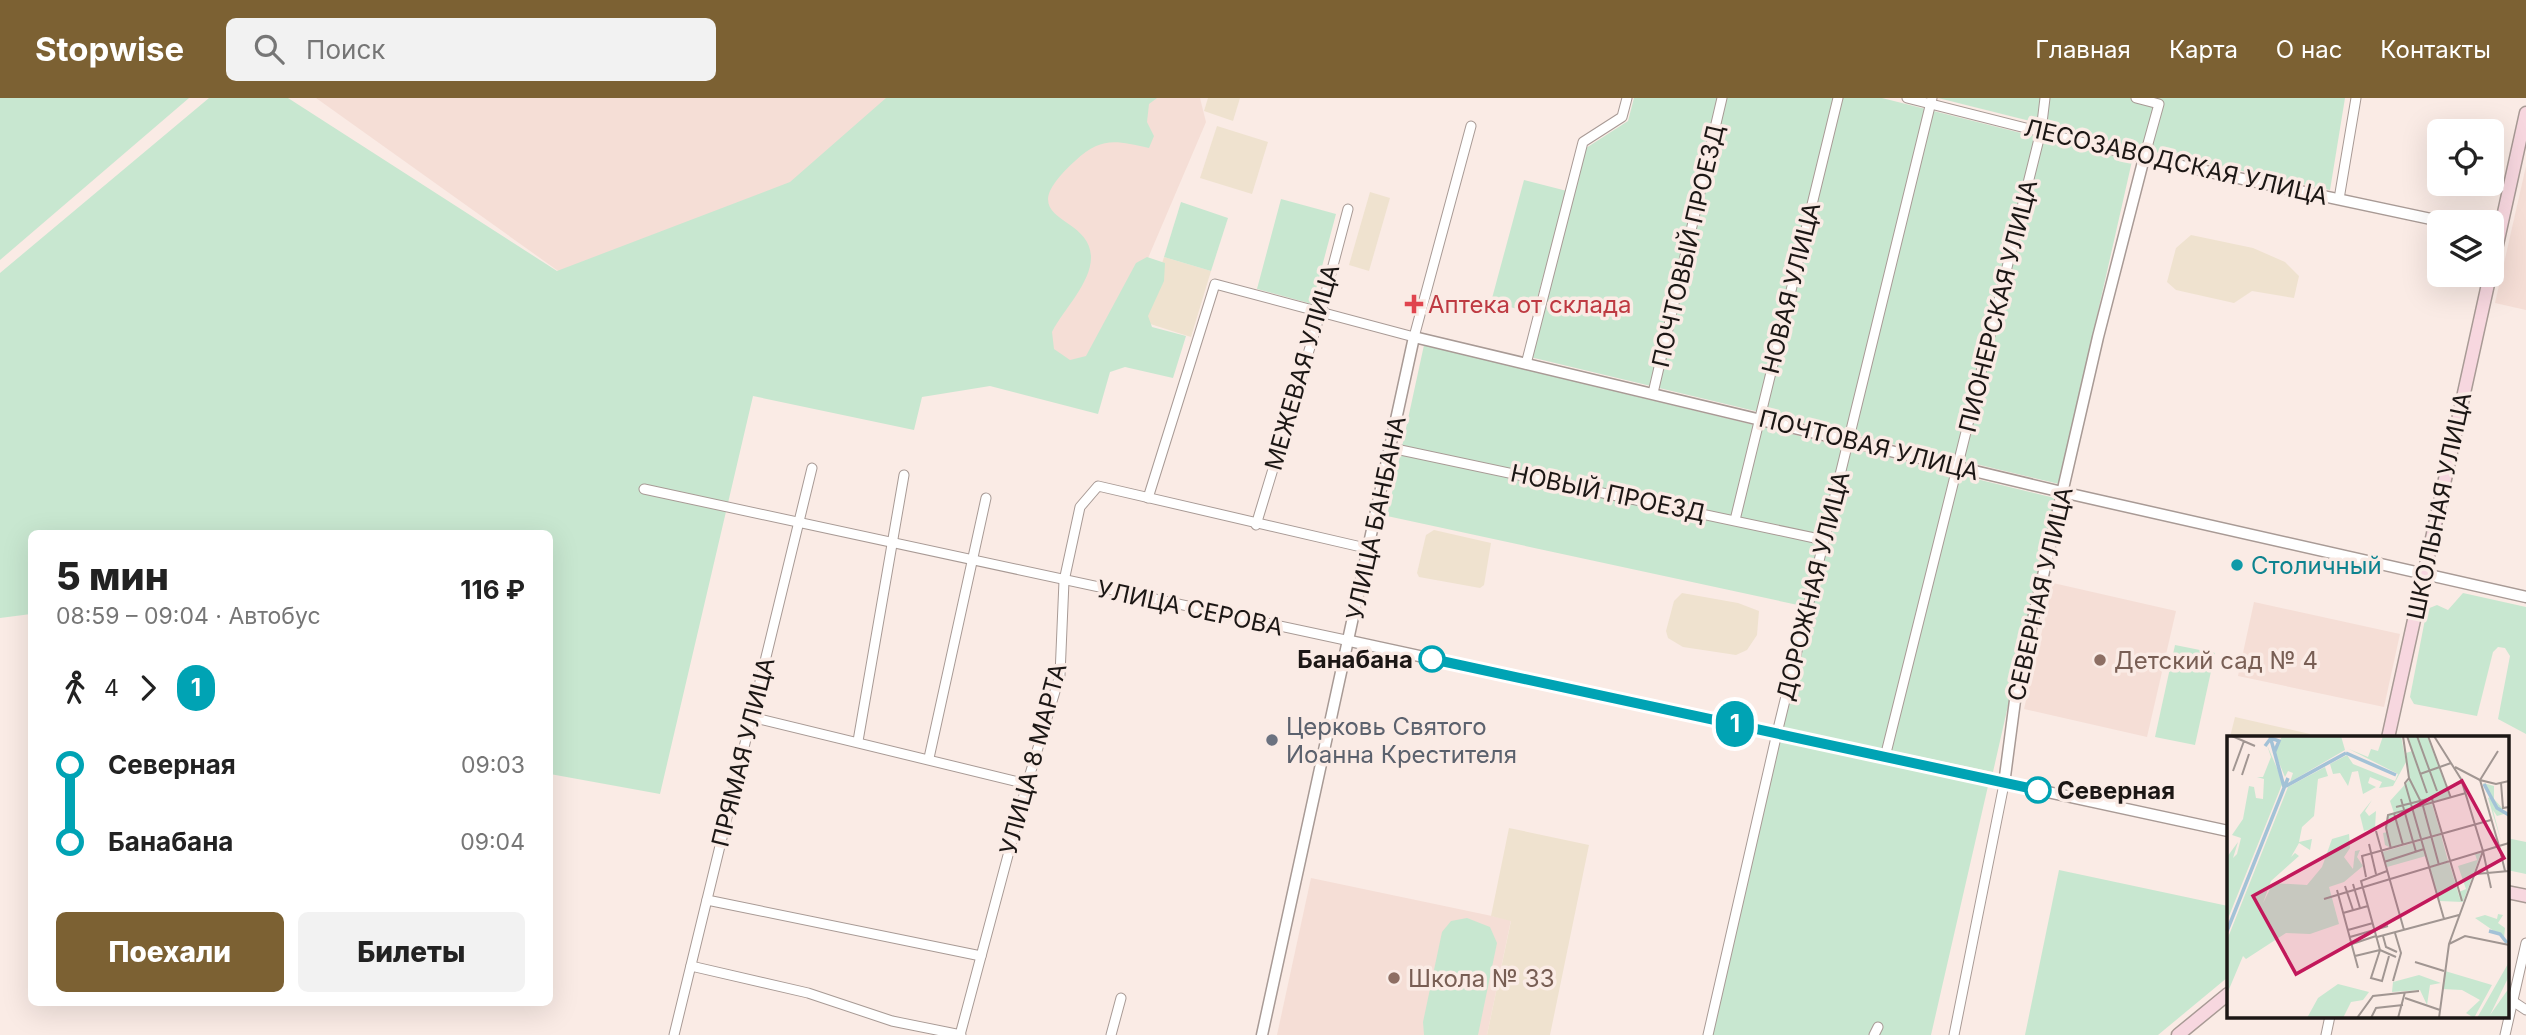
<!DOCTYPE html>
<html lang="ru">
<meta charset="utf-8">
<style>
body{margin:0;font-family:Inter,sans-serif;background:#f2f2f2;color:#222;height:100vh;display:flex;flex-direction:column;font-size:26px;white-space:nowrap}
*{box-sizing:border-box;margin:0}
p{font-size:23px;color:#767676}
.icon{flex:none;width:38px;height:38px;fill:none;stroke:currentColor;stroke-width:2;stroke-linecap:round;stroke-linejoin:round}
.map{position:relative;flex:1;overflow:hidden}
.drawer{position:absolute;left:28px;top:432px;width:525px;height:476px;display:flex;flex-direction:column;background:#fff;border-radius:10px;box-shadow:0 7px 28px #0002}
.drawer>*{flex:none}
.badge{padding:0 14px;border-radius:23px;font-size:24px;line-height:46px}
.buttons{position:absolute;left:2427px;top:21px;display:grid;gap:14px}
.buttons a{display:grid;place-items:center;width:77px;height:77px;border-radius:10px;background:#fff;box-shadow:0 7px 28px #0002;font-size:35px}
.map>.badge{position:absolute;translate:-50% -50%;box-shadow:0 0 0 4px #fff}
.legs{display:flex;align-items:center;gap:10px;height:77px;padding:0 28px;font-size:23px}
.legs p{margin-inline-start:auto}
.head{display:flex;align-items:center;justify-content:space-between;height:119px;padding:0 28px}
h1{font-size:38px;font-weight:800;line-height:52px}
.button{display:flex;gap:14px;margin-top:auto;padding:14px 28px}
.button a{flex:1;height:80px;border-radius:10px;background:#7c6133;color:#fff;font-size:28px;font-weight:800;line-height:80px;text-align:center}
.button a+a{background:#f2f2f2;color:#222}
ul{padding:0 28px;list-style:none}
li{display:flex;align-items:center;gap:24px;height:77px;font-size:26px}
li i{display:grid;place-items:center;width:10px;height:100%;margin:0 9px;background:currentColor}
li i::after{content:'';width:18px;height:18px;margin:-9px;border:5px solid;border-radius:50%;background:#fff}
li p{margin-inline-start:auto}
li:first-child i{background:linear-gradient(#0000 50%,currentColor 0)}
li:last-child i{background:linear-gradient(currentColor 50%,#0000 0)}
header{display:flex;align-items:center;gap:42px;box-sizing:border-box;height:98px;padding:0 35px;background:#7c6133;color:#fff}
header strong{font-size:33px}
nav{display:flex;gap:38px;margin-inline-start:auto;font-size:24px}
.search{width:490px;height:63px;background:#f2f2f2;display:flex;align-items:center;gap:18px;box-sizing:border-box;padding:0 24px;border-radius:10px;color:#767676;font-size:26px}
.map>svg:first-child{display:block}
.built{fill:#f5ded6}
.industrial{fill:#efe2cf}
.green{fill:#c8e7d0}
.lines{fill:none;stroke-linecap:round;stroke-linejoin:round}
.minor-casing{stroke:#a89a95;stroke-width:11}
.tertiary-casing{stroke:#a89a95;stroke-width:13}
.secondary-casing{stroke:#a89a95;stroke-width:15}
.minor{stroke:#fff;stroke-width:9}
.tertiary{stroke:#fff;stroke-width:10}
.secondary{stroke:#f7d7df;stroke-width:12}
.line-1-casing{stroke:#fff;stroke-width:16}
.line-1{stroke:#00a3b4;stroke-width:10}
.health-dot{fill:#e0444e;stroke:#faebe5;stroke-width:2.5}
.culture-dot{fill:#0f9aa8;stroke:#faebe5;stroke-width:2.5}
.stop-1-dot{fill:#fff;stroke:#00a3b4;stroke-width:3.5}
.education-dot{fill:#8d6e63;stroke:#faebe5;stroke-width:2.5}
.worship-dot{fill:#6b7280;stroke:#faebe5;stroke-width:2.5}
.labels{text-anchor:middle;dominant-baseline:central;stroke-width:7;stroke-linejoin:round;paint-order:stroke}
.street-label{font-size:24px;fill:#1c1715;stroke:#faebe5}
.health-label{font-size:24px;fill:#be3a42;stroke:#faebe5;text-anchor:start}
.culture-label{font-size:24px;fill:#0d838f;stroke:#faebe5;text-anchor:start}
.stop-label{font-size:24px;font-weight:bold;fill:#1c1715;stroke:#faebe5;text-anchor:end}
.education-label{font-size:24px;fill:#785e54;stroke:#faebe5;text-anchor:start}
.worship-label{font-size:24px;fill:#5b616d;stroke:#faebe5;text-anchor:start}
.inset-river{fill:none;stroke:#a3c2d7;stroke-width:3.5}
.inset-road{fill:none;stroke:#a19692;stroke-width:2}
.view{fill:#c2185b;fill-opacity:0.15;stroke:#c2185b;stroke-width:3.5}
.inset-edge{fill:none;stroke:#1c1715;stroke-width:3.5}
</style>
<header>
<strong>Stopwise</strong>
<div class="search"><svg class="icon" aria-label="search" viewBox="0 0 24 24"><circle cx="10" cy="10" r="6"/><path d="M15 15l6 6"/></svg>Поиск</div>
<nav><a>Главная</a><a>Карта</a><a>О нас</a><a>Контакты</a></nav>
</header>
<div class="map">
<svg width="2526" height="937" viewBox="0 0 2526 937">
<rect width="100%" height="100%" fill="#faebe5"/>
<!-- built -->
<g class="built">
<polygon points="316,0 1200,0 1206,24 1091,294 1035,277 610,210"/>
<polygon points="2526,68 2526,212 2495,205"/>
<polygon points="2053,485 2176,513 2147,639 2024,611"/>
<polygon points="2254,504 2400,536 2384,609 2238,578"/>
<polygon points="1311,780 1511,822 1487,937 1277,937"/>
</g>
<!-- industrial -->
<g class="industrial">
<polygon points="1208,0 1240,0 1233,23 1204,13"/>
<polygon points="1217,28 1268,44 1252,96 1200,80"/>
<polygon points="1370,94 1390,100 1369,173 1349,167"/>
<polygon points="2191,137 2253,150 2285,164 2299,178 2294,200 2252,193 2234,205 2176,192 2167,184 2176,150"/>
<polygon points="1164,159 1211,173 1191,239 1144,224"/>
<polygon points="1434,432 1491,445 1484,487 1480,490 1419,479 1417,475 1426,437"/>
<polygon points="1682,495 1738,505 1759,513 1757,537 1747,552 1736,557 1683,549 1668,540 1666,533 1674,503"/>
<polygon points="2235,619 2310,636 2309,639 2230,639"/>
<polygon points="1509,730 1589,747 1550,937 1487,937 1511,823 1491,818"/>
</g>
<!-- green -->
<g class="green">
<polygon points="0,0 189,0 0,162"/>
<path d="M209 0H288L557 173 790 84 886 0H1157L1149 6 1147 24 1154 38 1149 50C1116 43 1102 38 1075 63 1007 125 1089 114 1091 158 1092 184 1064 211 1052 234L1054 251 1070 262 1086 258 1136 165 1147 159 1165 165 1164 183 1148 218 1152 229 1186 238 1173 280 1125 269 1110 274 1098 316 990 288 922 299 914 332 753 298 660 696 550 676V436H32L31 516 0 520V175Z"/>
<polygon points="1634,0 1882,0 2132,63 2059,386 1530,259 1586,50 1628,23"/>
<polygon points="1938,0 2345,0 2330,92 2141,51"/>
<polygon points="1524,82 1567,93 1533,215 1491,204"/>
<polygon points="1281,101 1336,116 1312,206 1257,191"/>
<polygon points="1181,104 1228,120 1211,173 1164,159"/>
<polygon points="1424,247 2055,400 1993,674 1783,630 1812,510 1387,418"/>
<polygon points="2463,495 2526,509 2526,636 2498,621 2510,558 2505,550 2498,549 2493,554 2477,618 2414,606 2410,599 2427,511 2437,507 2448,512"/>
<polygon points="2175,547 2215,555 2195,647 2155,639"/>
<polygon points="1780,643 1988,688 1931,937 1713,937"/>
<polygon points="2507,740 2526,744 2526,776 2507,772"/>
<polygon points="2059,772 2228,808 2228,879 2158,937 2025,937"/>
<polygon points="1467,820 1490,829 1497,845 1478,937 1424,937 1423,924 1442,834 1451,823"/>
</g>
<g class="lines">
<defs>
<g id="minor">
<polyline points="1907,0 2144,60 2159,6 2136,0"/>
<polyline points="2339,101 2356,0"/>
<polyline points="1526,266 1583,44 1622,19 1627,0"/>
<polyline points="1653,295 1722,0"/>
<polyline points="1391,350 1824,442"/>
<polyline points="644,391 1350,543"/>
<polyline points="1148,400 1215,186 1414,239 1471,28"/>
<polyline points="1735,422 1838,0"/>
<polyline points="1256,427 1321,213 1348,111"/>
<polyline points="751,619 1027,686"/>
<polyline points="858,643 904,377"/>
<polyline points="1885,659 2041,33 2045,0"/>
<polyline points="929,660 986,400"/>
<polyline points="707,802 981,858"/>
<polyline points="691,868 808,895 892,923 961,937"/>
<polyline points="2514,904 2526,912"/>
<polyline points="674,937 812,370"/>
<polyline points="960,937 1027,686 1060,577 1064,483 1080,409 1098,388 1370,451"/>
<polyline points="1111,937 1121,900"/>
<polyline points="1708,937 1777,635 1932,0"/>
<polyline points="1874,937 1878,929"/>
<polyline points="1954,937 2004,686"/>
<polyline points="2326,937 2330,918"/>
<polyline points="2505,937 2526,845"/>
</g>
<g id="tertiary">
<polyline points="1350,543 2228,733"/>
<polyline points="2004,686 2016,595 2098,239 2144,60 2445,124"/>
<polyline points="1262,937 1414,239 2062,394 2526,499"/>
</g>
<g id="secondary">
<polyline points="2492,169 2526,15"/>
<polyline points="2388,640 2490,177"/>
<polyline points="2507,794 2526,798"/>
<polyline points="2178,937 2228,896"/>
</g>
</defs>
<!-- minor casing -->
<use href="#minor" class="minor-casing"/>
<!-- tertiary casing -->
<use href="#tertiary" class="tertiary-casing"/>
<!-- secondary casing -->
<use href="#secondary" class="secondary-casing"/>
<!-- minor -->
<use href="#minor" class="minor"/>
<!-- tertiary -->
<use href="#tertiary" class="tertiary"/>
<!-- secondary -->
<use href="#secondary" class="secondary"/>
</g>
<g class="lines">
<defs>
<polyline id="line-1" points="1432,561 2038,692"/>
</defs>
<!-- line-1 casing -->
<use href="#line-1" class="line-1-casing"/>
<!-- line-1 -->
<use href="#line-1" class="line-1"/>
</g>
<!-- markers -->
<path class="health-dot" d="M1410.5 195.5h7v7h7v7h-7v7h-7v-7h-7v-7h7z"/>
<circle class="culture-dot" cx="2237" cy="467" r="7"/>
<g class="stop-1-dot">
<circle cx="1432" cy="561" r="12"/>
<circle cx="2038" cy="692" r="12"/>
</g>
<g class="education-dot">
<circle cx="2100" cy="562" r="7"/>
<circle cx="1394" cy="880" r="7"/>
</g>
<circle class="worship-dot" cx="1272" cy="642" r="7"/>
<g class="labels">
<!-- street labels -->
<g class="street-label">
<text transform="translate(2176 64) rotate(13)">ЛЕСОЗАВОДСКАЯ УЛИЦА</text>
<text transform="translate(1688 148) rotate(-77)">ПОЧТОВЫЙ ПРОЕЗД</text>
<text transform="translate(1791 190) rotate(-76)">НОВАЯ УЛИЦА</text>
<text transform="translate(1998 208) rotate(-76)">ПИОНЕРСКАЯ УЛИЦА</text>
<text transform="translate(1302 269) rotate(-74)">МЕЖЕВАЯ УЛИЦА</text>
<text transform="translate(1869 347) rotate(14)">ПОЧТОВАЯ УЛИЦА</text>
<text transform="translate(1608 395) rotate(12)">НОВЫЙ ПРОЕЗД</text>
<text transform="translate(2439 408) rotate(-78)">ШКОЛЬНАЯ УЛИЦА</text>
<text transform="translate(1376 420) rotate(-78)">УЛИЦА БАНБАНА</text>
<text transform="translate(1813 488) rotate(-76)">ДОРОЖНАЯ УЛИЦА</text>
<text transform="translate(2040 496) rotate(-77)">СЕВЕРНАЯ УЛИЦА</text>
<text transform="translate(1190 510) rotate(12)">УЛИЦА СЕРОВА</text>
<text transform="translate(743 654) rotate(-76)">ПРЯМАЯ УЛИЦА</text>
<text transform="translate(1033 661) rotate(-75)">УЛИЦА 8 МАРТА</text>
</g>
<!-- health labels -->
<g class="health-label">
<text x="1428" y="206">Аптека от склада</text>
</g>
<!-- culture labels -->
<g class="culture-label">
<text x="2251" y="467">Столичный</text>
</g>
<!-- stop labels -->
<g class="stop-label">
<text x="1413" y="561">Банабана</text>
<text x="2057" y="692" text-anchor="start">Северная</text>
</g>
<!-- education labels -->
<g class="education-label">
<text x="2114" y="562">Детский сад № 4</text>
<text x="1408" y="880">Школа № 33</text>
</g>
<!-- worship labels -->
<g class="worship-label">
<text x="1286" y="628">Церковь Святого<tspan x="1286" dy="28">Иоанна Крестителя</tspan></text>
</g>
</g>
<!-- overview -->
<g transform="translate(2227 638)">
<rect width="282" height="282" fill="#faebe5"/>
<path d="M55 0H114L118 14 63 46 66 37 61 35 58 41 48 17ZM156 0H174L179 26 166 50 152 52 155 46 143 41 141 47 149 51 136 58 131 35 125 36 121 50 113 37 106 38 103 28 120 19 126 28 168 45 171 38 122 13 141 21 144 13 151 15ZM180 0H200L223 61 167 77 163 65 183 43 179 17 185 15ZM40 9 56 46 0 185V121L11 106 6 122 10 118 14 102 5 99 16 83 22 50 27 51 29 62 36 63 37 43 30 41H36L44 21ZM98 31 101 40 91 43 87 80 75 91 72 106 85 103 83 114 72 107 64 121 68 117 72 120 44 145 36 167 46 147 80 149 95 131 105 103 122 98 123 112 117 121 126 133 128 115 133 114 130 121 136 130 117 146 102 151 112 188 83 198 59 197 19 223 16 220 0 258V204L61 51ZM256 47 267 50V63L276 73 277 78 270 80 266 74 274 105 261 62 265 60ZM145 64 138 75 142 80 149 75 148 92 137 95 133 79ZM205 68 214 98 164 112 158 109 156 97 160 96V80ZM214 99 221 125 202 131 199 120 160 131 155 116ZM254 117 236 166 212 165 202 132 222 126 233 163 232 156 239 153 231 130 250 124 248 118ZM271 178 276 179 271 187 278 192 277 202 248 182 258 179 270 183ZM282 226V240L263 279 282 252V282H250ZM218 235 265 249 247 282 239 277 253 264 235 254 215 253ZM192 239 214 247 203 249 200 269 193 254 165 256 166 246ZM111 248 142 256 136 264 124 266 116 282H80L91 262Z" fill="#c8e7d0"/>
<path class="inset-river" d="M43 0 57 51 119 17M38 10 44 2 52 5 47 17M119 17 169 39M257 48 270 72 282 79M0 195 61 42M262 195 273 198 280 207"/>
<path class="inset-road" d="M5 0 28 10M176 0 182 42 178 47 217 183M180 0 200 57M190 0 210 55M201 0 224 62M207 0 234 43 256 115 222 208 212 282M271 15 253 44 269 48 282 45M228 31 253 44 272 110 256 115M6 35 17 5M193 38 224 27M15 39 22 18M182 42 196 70 212 129M274 47 276 72 282 71M174 63 189 116M206 67 235 165M169 71 205 62 206 67M167 77 176 109M149 95 177 194M142 108 149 138M164 113 159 92 161 79 239 57M157 126 197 113M160 135 134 145 153 214 169 221M278 135 272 110 282 107M249 138 282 135M139 141 135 120 264 84M126 148 133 172M118 150 126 174M110 154 131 232M97 163 256 115 264 152M116 177 141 170M121 194 146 187M156 200 159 211 170 216M123 201 161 190M150 201 232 179M125 208 149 200M222 208 238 200 282 209M153 214 144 242 155 245 162 220M128 220 153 214M188 226 217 235M166 245 174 217 168 197M178 262 213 274M130 282 146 260 192 255M144 282 149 272 176 269M171 282 178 256"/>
<path class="view" d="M235 45 277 122 69 238 26 160Z"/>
<rect width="282" height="282" class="inset-edge"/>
</g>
</svg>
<div class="buttons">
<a><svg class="icon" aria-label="locate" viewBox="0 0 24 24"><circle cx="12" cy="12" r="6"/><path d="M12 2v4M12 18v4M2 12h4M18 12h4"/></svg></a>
<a><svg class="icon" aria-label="layers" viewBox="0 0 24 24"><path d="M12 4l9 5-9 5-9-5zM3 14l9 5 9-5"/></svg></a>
</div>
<b class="badge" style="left:1735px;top:626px;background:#00a3b4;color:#fff">1</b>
<section class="drawer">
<div class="head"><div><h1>5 мин</h1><p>08:59 – 09:04 · Автобус</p></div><b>116 ₽</b></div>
<div class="legs"><svg class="icon" aria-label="walk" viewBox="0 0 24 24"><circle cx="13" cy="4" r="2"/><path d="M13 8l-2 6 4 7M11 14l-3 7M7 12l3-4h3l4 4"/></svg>4<svg class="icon" aria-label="forward" viewBox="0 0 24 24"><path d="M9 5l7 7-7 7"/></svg><b class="badge" style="background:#00a3b4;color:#fff">1</b></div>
<ul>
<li><i style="color:#00a3b4"></i><b>Северная</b><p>09:03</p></li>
<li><i style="color:#00a3b4"></i><b>Банабана</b><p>09:04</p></li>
</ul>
<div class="button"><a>Поехали</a><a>Билеты</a></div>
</section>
</div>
